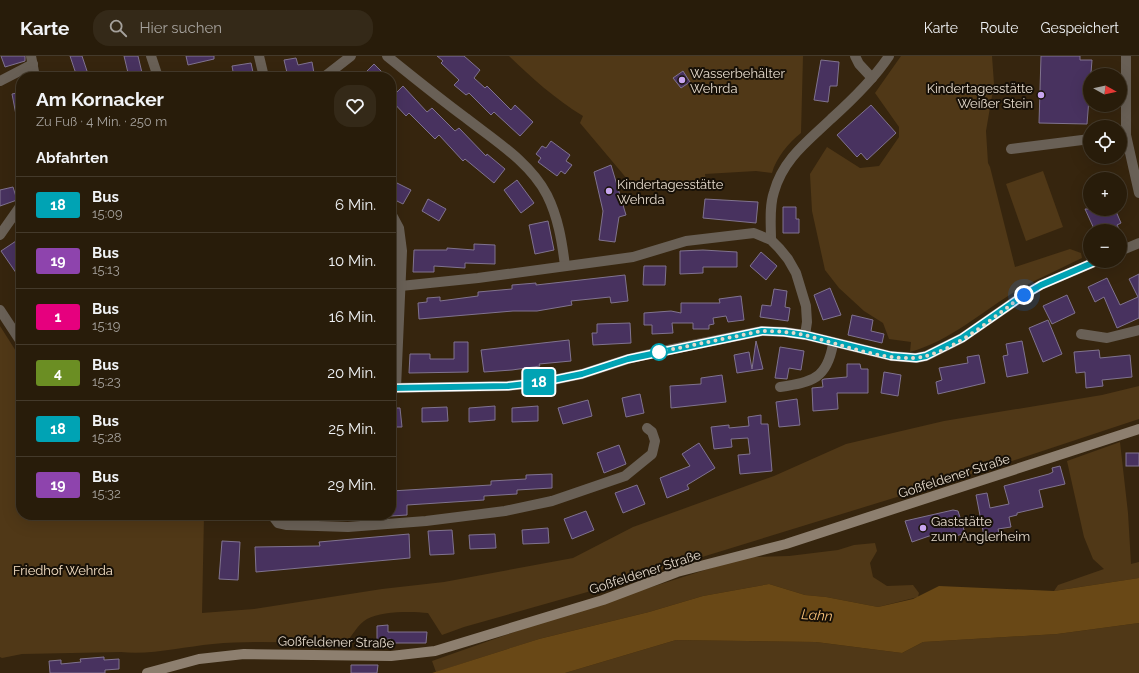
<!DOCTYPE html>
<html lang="de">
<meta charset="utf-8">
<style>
body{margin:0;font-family:Raleway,sans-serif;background:#342918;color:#f1f3f6;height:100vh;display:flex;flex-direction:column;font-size:15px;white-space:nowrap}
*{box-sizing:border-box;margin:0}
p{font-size:13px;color:#a5a19c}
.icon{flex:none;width:22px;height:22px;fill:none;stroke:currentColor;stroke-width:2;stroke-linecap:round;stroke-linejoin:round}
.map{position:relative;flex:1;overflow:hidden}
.panel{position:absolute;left:16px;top:16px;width:380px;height:448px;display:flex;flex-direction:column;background:#281c0a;border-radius:16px;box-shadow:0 4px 16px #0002,0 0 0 1px #443a2b}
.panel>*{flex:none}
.badge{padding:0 8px;border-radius:3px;font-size:14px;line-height:26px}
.needle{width:26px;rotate:98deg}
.tools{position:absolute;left:1083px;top:12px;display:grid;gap:8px}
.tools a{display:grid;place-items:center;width:44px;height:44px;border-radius:50%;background:#281c0a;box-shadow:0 4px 16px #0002,0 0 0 1px #443a2b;font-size:20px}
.you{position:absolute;width:20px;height:20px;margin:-10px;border:3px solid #fff;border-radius:50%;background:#1a73e8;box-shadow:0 0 0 6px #1a73e833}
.map>.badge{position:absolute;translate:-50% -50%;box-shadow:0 0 0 2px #fff}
h2{padding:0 20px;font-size:15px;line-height:36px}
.round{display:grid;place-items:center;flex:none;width:42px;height:42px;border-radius:16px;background:#342918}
.overview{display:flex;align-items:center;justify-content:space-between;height:68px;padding:0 20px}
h1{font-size:19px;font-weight:700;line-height:30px}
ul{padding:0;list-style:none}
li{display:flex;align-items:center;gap:12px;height:56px;padding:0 20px;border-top:1px solid #443a2b}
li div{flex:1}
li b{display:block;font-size:15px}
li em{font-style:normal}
li .badge{min-width:44px;font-weight:700;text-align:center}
header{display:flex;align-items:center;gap:24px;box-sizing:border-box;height:56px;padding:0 20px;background:#281c0a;border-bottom:1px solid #443a2b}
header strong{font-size:19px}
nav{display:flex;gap:22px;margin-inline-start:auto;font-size:14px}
.search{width:280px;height:36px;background:#342918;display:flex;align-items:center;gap:10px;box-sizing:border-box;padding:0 14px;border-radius:16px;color:#a5a19c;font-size:15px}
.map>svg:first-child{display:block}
.green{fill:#503817}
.water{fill:#694816}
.building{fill:#48325f;stroke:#80738f}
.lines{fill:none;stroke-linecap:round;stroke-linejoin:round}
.minor{stroke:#696056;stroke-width:10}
.secondary{stroke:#8d7f6f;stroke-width:10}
.line-casing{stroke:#fff;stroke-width:9}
.line{stroke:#00a3b4;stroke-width:6}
.walk{stroke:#e5dacc;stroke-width:4;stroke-dasharray:0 7.2}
.poi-dot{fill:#c8a6ef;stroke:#171007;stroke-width:1.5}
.stop-dot{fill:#fff;stroke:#00a3b4;stroke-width:2}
.labels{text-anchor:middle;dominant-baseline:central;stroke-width:4;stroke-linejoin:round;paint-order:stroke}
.poi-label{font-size:13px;fill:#e5dacc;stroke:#171007;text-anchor:start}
.street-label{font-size:13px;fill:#e5dacc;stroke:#171007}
.park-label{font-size:13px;fill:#f6e0c5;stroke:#171007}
.water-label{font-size:14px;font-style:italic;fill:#f5bf78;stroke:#171007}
</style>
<header>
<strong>Karte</strong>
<div class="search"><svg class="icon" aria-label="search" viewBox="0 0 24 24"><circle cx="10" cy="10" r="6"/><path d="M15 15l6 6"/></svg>Hier suchen</div>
<nav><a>Karte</a><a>Route</a><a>Gespeichert</a></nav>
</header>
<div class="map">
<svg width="1139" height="617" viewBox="0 0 1139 617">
<rect width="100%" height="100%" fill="#36250e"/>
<!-- green -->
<g class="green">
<path d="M509 0H803L801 77C789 86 776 102 772 117L756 115 705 118 706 125 633 130 580 67 583 60C555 43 532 22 509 0Z"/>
<path d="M901 0H992L994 28 986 75 988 107 990 111 1015 211 1070 193 1081 197 1082 202C1062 212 1041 221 1021 232 985 253 951 285 910 296L911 286 889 283 883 267 864 255 839 232 825 214 812 155 810 118 827 91 860 112 879 110 899 81V71L875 37Z"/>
<polygon points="1043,115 1063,171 1026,185 1006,128"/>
<path d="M0 270 21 303V459H204L202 557 254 553 382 533 444 526 573 502 633 471 774 420 846 388 944 365 1102 339 1139 330V363L988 413 598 533 464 571 442 579 428 557C412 555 381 555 367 563 358 568 351 581 345 589 301 587 257 584 213 588 182 591 152 599 121 596L22 598 2 602 0 601Z"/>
<polygon points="1120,386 1128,457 1131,508 1139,506 1139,522 1054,535 1058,529 1104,513 1093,503 1084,481 1067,405"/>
<polygon points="875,487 877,495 870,507 873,521 887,530 913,529 919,537 918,541 878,551 826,541 805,539 769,528 703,540 649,556 539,583 436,616 432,605 551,563 727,507 750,501 789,500 838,494 854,489"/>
<polygon points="1139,567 1139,617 565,617 676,584 816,586 902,597 923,586 1057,578"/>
</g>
<!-- water -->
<polygon class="water" points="1139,522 1139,567 1057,578 923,586 902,597 816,586 676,584 565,617 432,617 539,583 649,556 703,540 769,528 805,539 826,541 878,551 913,543 939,530 1054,535"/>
<!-- building -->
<g class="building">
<polygon points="1,0 25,0 25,5 5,11"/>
<polygon points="70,0 82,0 89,21 77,21"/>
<polygon points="124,0 138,0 143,21 129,21"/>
<polygon points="186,0 214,0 214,3 188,9"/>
<polygon points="437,0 464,0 480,14 474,22 485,32 487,30 511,54 515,49 533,66 520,80 494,56 491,59 469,37 466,39 454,29 459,24 441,7 443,5"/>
<polygon points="1041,0 1080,0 1080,4 1092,4 1087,68 1039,67"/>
<polygon points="296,2 298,9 312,6 314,17 300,19 300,21 288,21 284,4"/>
<polygon points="821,4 839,6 837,30 830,30 828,46 814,44"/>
<polygon points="251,7 254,21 234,21 232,10"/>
<polygon points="374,8 387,21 361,21"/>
<polygon points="683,15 690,26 681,32 673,22"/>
<polygon points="403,30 427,56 432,52 455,75 459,72 486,100 487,98 505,113 494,127 465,103 463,105 439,79 435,83 409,57 406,60 391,44 391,42"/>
<polygon points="21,36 21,64 17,64 12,38"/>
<polygon points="871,49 896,77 867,104 861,97 857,101 837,79"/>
<polygon points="551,85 570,99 566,105 572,109 565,118 561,115 557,120 538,106 541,102 536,98 542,90 546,92"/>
<polygon points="611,109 626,159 619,161 615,186 599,184 603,155 594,116"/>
<polygon points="391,124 411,134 403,148 391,142"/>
<polygon points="517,124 534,147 521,157 504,134"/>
<polygon points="13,131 17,144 0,150 0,134"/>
<polygon points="428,143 446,153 439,165 422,155"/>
<polygon points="705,143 758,146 756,167 703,162"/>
<polygon points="783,151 796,151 796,163 799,163 799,177 783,177"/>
<polygon points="1085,153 1115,153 1121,167 1117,169 1120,175 1095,175"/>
<polygon points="548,165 554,194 535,198 529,169"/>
<polygon points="16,185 21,193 21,224 1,195"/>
<polygon points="474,188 495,189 495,208 465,207 465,212 434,210 434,216 413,216 414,194 447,194 447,192 474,194"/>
<polygon points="703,194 737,196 737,211 703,211 703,217 680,218 680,195"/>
<polygon points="761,196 777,210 766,224 750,210"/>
<polygon points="644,210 666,210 665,229 643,229"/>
<polygon points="1139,218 1139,262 1117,272 1104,241 1095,246 1088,231 1107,222 1120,249 1138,241 1129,223"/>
<polygon points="625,219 628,245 611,247 610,241 571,245 572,249 537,255 513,255 419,263 418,247 427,246 427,242 440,241 440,245 478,240 478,236 512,233 512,229 536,227 536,229"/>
<polygon points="830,232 841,259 823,264 814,239"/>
<polygon points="774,233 787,235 785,251 790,252 788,265 760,261 762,249 771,250"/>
<polygon points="1067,239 1075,257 1052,268 1043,250"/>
<polygon points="741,240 744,264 728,266 726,260 713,262 714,268 709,269 709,273 693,273 693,267 672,267 673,277 652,278 652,269 644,269 644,257 671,255 681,257 681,247 720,247 719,243"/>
<polygon points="852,259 873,264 871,275 884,278 882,287 848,279"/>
<polygon points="1048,264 1062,298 1043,306 1029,272"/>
<polygon points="630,267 631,287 593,289 592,277 597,277 597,268"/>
<polygon points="569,284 571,305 539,308 540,310 512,314 484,316 481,294"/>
<polygon points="756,285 763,313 737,317 734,299 749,296 752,313"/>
<polygon points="1022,285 1028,317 1007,321 1003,300 1008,299 1006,288"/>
<polygon points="454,286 468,286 468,316 409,317 410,298 430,298 430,303 454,303"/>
<polygon points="780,291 804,295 801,314 789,312 787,323 775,322"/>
<polygon points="1099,294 1100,302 1130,299 1132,321 1102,324 1103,330 1086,332 1085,316 1076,317 1074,296"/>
<polygon points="979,299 985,327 938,338 936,326 942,324 939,312 968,307 967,301"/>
<polygon points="847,308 860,308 861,313 868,313 868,337 837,337 838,353 813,355 812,332 823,331 822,324 824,323 847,321"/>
<polygon points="884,316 901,319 898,340 881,337"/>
<polygon points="722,319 726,346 671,352 670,330 701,328 701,322"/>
<polygon points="640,338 644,357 626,361 622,342"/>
<polygon points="797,343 800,369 779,371 776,346"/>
<polygon points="588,344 592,360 563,368 558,352"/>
<polygon points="495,350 495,364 469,366 469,352"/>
<polygon points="538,350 538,365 512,366 512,352"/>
<polygon points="447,351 448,365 422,366 422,352"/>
<polygon points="391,352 400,352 402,371 391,371"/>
<polygon points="761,359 761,368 768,368 772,415 740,418 738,399 750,398 748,382 731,383 732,391 714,393 711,371 729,369 729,372 749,370 748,361"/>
<polygon points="699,387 715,412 687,429 689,433 667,442 660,422 690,410 682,398"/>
<polygon points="619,389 626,408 604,417 597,397"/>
<rect x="1126" y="397" width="13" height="13"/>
<polygon points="1060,410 1065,428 1039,434 1043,451 1017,457 1017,459 1009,461 1011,471 998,473 1000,482 985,485 976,439 987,437 990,452 1009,448 1004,430 1049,418 1053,416 1052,412"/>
<polygon points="552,418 552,432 517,434 517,438 484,440 484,444 407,449 407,459 391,460 391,435 491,429 491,425 526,423 526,419"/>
<polygon points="637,429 645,448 623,457 615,437"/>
<polygon points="953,454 958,455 965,477 950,482 949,477 933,482 932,479 912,486 905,465"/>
<polygon points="586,455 594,474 572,483 564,463"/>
<polygon points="548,472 549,487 523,488 522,474"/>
<polygon points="452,474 454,498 430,499 428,475"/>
<polygon points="409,478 410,502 256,516 255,491 320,490 319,486"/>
<polygon points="495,478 496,492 470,493 469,479"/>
<polygon points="222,485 240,486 238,524 219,523"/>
<polygon points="388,569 388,576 427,576 426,587 391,587 391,583 377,584 377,570"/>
<polygon points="104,601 104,604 119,603 119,613 105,614 105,617 50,617 49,605 61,604 61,608 81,606 80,603"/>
<polygon points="351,609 378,609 377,617 351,617"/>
</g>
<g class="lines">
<!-- minor -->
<g class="minor">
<polyline points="31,0 35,21"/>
<polyline points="151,0 158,21"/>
<polyline points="259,0 264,21"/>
<path d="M387 0C413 21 439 42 466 62 494 84 530 106 547 139 558 161 562 185 565 210"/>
<polyline points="855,0 859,8 872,22"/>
<polyline points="1126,0 1126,79 1139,137"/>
<polyline points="324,21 351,0"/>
<polyline points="0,25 33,8"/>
<polyline points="1011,93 1090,83"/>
<polyline points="391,157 399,172 402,195 396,332"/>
<polyline points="0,179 21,149"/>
<path d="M771 184C771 168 769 151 774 136 783 103 808 85 831 63 852 44 874 23 889 0"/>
<polyline points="1120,195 1139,187"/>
<polyline points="391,231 478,222 633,201 686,185 754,177 771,184 779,192 788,203 796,217 806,250 807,266 805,279"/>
<polyline points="0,254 21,286"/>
<polyline points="1081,278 1107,282 1139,274"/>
<path d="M780 331C812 326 827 323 833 288"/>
<polyline points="391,332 507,330 543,326 582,318 628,303 658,296 762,275 785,276 805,279 891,300 916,302 926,300 962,282 1024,239 1041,229 1097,205"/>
<polyline points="272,459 278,467 287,469 348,471 426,465 505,455 552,445 625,420 652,398 655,385 652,376 647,372"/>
</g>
<!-- secondary -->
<polyline class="secondary" points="147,617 199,603 244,598 391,600 435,595 603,544 677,516 786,488 1139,373"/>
</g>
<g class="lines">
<defs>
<polyline id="line" points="391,332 508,330 543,326 582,318 628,303 762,275 784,276 805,279 891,300 916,302 926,300 962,282 1024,239 1041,229 1097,205"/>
</defs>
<!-- line casing -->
<use href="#line" class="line-casing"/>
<!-- line -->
<use href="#line" class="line"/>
<!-- walk -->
<path class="walk" d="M659 296 762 275C776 275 790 276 804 279 838 287 892 309 926 300 959 292 996 259 1024 239"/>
</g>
<!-- markers -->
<g class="poi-dot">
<circle cx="682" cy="24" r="4"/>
<circle cx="1041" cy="39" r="4"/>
<circle cx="609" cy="135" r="4"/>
<circle cx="923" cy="472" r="4"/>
</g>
<circle class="stop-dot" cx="659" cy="296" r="8"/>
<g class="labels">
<!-- poi labels -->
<g class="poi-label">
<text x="690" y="17">Wasserbehälter<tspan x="690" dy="15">Wehrda</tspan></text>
<text x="1033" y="32" text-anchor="end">Kindertagesstätte<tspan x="1033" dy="15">Weißer Stein</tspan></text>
<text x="617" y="128">Kindertagesstätte<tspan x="617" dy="15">Wehrda</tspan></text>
<text x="931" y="465">Gaststätte<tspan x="931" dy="15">zum Anglerheim</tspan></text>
</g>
<!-- street labels -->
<g class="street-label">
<text transform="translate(954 420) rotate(-18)">Goßfeldener Straße</text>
<text transform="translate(645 516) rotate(-18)">Goßfeldener Straße</text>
<text transform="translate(336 586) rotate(1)">Goßfeldener Straße</text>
</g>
<!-- park labels -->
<g class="park-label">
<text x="63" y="514">Friedhof Wehrda</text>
</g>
<!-- water labels -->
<g class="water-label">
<text transform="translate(817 559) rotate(4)">Lahn</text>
</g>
</g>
</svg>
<div class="tools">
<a><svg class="needle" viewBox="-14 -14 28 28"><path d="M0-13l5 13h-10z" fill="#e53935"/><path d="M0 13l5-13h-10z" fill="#a5a19c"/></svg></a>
<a><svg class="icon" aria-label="locate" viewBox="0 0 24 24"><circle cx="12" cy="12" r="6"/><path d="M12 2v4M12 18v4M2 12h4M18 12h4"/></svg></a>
<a>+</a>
<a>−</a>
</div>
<div class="you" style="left:1024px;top:239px"></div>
<b class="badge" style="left:539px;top:326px;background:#00a3b4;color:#fff">18</b>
<section class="panel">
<div class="overview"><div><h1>Am Kornacker</h1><p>Zu Fuß · 4 Min. · 250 m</p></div><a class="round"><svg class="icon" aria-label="heart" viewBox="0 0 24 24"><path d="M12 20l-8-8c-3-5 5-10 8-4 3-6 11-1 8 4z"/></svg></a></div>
<h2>Abfahrten</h2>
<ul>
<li><span class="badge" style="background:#00a3b4;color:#fff">18</span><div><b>Bus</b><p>15:09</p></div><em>6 Min.</em></li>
<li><span class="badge" style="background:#8e44ad;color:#fff">19</span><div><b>Bus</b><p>15:13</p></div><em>10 Min.</em></li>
<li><span class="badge" style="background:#e6007e;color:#fff">1</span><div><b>Bus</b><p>15:19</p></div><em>16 Min.</em></li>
<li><span class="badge" style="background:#6b8e23;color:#fff">4</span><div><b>Bus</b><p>15:23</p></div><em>20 Min.</em></li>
<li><span class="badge" style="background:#00a3b4;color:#fff">18</span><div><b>Bus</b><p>15:28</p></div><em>25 Min.</em></li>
<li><span class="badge" style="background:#8e44ad;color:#fff">19</span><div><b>Bus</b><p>15:32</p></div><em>29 Min.</em></li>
</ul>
</section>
</div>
